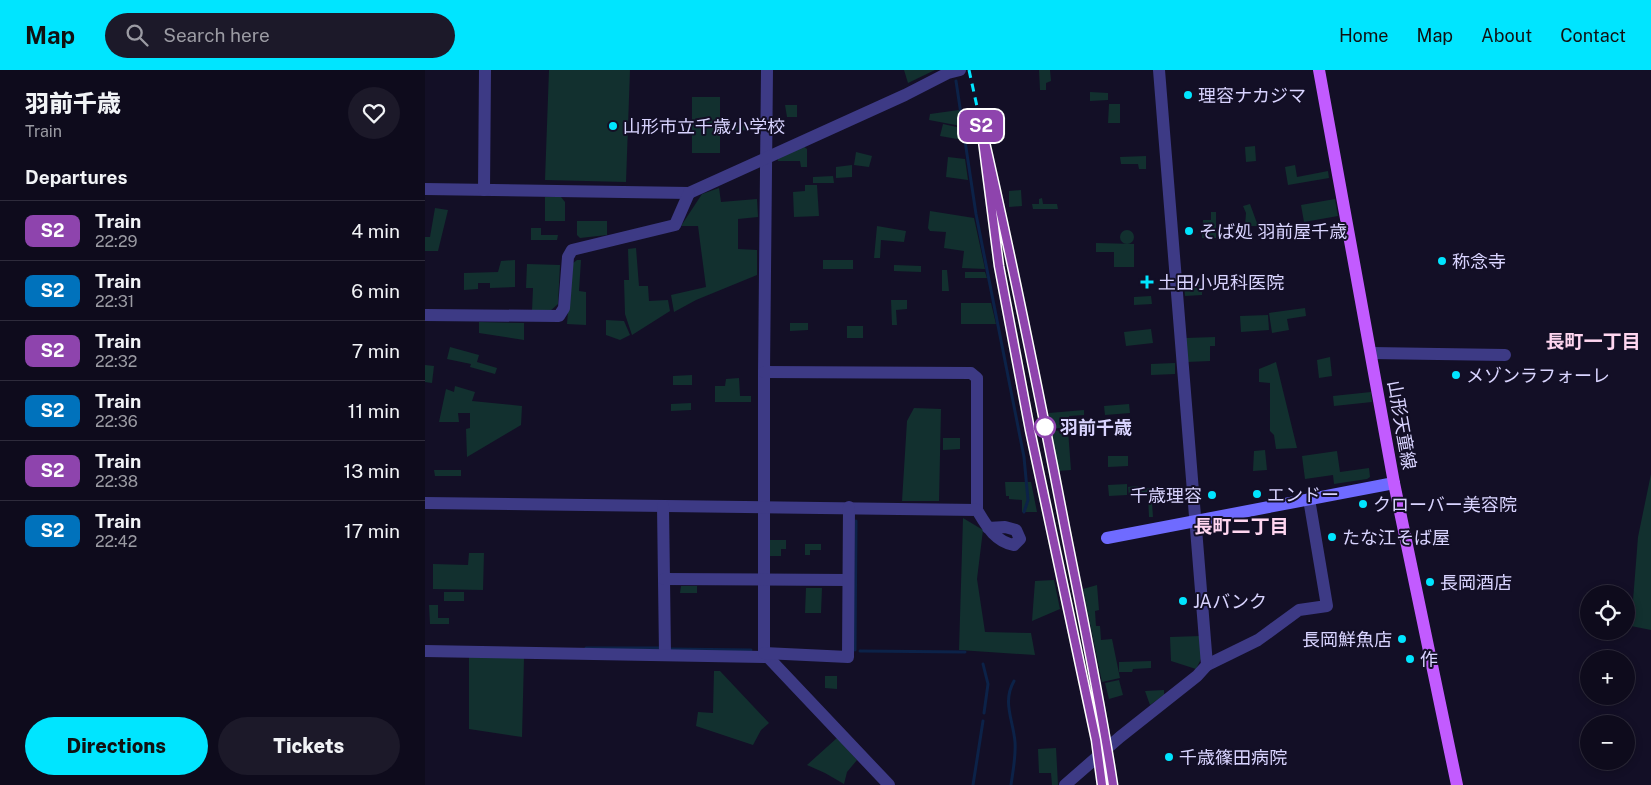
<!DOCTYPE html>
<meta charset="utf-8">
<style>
body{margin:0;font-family:"Public Sans","Noto Sans JP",sans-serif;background:#1c1929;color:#f1f3f6;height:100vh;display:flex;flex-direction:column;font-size:19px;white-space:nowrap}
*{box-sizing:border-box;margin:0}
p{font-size:16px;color:#9b9ba3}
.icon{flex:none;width:28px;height:28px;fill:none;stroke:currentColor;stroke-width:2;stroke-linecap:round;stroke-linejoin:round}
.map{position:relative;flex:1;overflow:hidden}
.sheet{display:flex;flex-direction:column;background:#0e0b1c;width:425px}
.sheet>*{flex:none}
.badge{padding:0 10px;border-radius:8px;font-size:18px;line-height:32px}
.controls{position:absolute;left:1155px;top:515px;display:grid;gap:10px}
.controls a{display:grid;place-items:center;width:55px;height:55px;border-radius:50%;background:#0e0b1c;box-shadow:0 2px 8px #0003,0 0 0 1px #2e2b3b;font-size:25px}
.map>.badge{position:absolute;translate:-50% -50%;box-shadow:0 0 0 2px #fff}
h2{padding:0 25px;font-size:19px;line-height:45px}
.round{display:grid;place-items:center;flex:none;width:52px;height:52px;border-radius:26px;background:#1c1929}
.headline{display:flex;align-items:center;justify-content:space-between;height:85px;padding:0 25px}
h1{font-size:24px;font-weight:800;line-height:38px}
.cta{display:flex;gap:10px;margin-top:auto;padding:10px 25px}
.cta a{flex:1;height:58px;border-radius:30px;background:#00e5ff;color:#111;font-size:20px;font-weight:800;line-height:58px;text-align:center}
.cta a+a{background:#1c1929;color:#f1f3f6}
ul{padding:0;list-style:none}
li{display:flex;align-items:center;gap:15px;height:60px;padding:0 25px;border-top:1px solid #2e2b3b}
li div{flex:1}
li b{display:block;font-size:19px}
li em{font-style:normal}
li .badge{min-width:55px;font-weight:700;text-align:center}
header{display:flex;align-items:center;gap:30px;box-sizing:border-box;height:70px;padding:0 25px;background:#00e5ff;color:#111}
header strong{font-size:24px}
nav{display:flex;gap:28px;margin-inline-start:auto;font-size:18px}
.search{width:350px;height:45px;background:#1c1929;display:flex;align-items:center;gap:12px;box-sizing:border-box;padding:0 18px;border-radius:28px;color:#9b9ba3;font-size:19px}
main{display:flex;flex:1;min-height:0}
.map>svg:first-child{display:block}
.green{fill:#12302f}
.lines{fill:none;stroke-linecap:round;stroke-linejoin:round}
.stream{stroke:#0c2248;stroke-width:3}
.street{stroke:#3d3a85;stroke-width:12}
.secondary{stroke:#6f6bff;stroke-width:12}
.primary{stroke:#c25bff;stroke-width:12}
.rail{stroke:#00e5ff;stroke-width:3;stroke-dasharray:8 6;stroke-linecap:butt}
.line-casing{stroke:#fff;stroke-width:11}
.line{stroke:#8e44ad;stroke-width:8}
.poi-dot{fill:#00e5ff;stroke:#130f26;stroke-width:2}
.stop-dot{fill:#fff;stroke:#8e44ad;stroke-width:2.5}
.labels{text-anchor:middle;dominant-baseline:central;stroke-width:4;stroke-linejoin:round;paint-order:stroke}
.poi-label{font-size:18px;fill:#d9d4ff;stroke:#130f26;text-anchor:start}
.street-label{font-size:18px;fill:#d9d4ff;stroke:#130f26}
.stop-label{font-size:18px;font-weight:bold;fill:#d9d4ff;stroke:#130f26;text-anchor:start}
.neighbourhood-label{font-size:19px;font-weight:bold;fill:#ffd6f0;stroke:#130f26}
</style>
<header>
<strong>Map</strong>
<div class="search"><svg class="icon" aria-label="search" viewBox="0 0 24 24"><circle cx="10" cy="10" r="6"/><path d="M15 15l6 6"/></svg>Search here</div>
<nav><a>Home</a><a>Map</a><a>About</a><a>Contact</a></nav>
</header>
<main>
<section class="sheet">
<div class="headline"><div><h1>羽前千歳</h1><p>Train</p></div><a class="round"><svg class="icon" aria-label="heart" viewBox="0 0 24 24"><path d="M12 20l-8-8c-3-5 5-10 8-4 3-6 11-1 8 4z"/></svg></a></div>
<h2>Departures</h2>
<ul>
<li><span class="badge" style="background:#8e44ad;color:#fff">S2</span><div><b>Train</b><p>22:29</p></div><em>4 min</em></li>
<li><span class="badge" style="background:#0072bc;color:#fff">S2</span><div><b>Train</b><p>22:31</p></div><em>6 min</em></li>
<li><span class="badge" style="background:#8e44ad;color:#fff">S2</span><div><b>Train</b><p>22:32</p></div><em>7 min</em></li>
<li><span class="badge" style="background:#0072bc;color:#fff">S2</span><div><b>Train</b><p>22:36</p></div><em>11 min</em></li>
<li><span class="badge" style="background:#8e44ad;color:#fff">S2</span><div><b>Train</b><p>22:38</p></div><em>13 min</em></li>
<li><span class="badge" style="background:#0072bc;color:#fff">S2</span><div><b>Train</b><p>22:42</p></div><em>17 min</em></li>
</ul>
<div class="cta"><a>Directions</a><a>Tickets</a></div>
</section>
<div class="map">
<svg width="1226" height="715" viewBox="0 0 1226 715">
<rect width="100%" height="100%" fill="#130f26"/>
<!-- green -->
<g class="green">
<polygon points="124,0 205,0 201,112 120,110"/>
<polygon points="479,0 510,0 483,13"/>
<polygon points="614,0 625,0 626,11 621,13 621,20 615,20"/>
<polygon points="665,22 683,23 683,30 665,31"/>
<rect x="267" y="27" width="28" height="56"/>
<polygon points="684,34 695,34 695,53 683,53"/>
<polygon points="360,35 372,35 372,47 362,47"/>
<polygon points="534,40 536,56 504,50 505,44"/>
<polygon points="301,54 326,54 326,60 301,61"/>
<polygon points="518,54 536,58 538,70 515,66"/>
<polygon points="378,76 382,79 382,97 376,97 375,91 353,91 353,88"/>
<polygon points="830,76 831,91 821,92 820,77"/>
<polygon points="431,82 447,86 444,97 429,95"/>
<polygon points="721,86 721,99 714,99 713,94 696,94 695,87"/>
<polygon points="523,87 540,89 543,110 521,107"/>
<polygon points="427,95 427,107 411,108 411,97"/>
<polygon points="870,95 872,107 903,101 904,108 863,115 860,97"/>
<polygon points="408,106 409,113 388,113 388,107"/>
<polygon points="380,115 392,115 394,146 369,147 368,122 380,121"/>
<polygon points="294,118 296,132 332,129 333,147 313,149 313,179 332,180 332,205 271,230 249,242 246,225 281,217 273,156 256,156 277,124"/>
<polygon points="596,120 597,136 584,137 584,121"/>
<polygon points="120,127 136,127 140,132 140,151 120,151"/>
<polygon points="617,128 618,134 632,134 633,139 608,139 607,134 614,134 614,129"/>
<polygon points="910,129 913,146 879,152 876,135"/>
<polygon points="825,134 833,156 820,156 821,143 818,136"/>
<polygon points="10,138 23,140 13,181 0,181 0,167 5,167"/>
<polygon points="505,141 549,148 560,199 537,198 539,181 519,178 521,162 505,161 503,158"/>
<polygon points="786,142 791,142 791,168 777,168 778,150 786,150"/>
<polygon points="152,151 182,151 182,165 155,168 152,165"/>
<polygon points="452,156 481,161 479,172 456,170 455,188 449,188"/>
<polygon points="106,158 116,158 116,165 133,165 132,170 106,170"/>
<circle cx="702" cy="167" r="7"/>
<polygon points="671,173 709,174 709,197 689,197 689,182 671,182"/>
<polygon points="211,178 214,216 223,216 224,231 243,230 245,241 207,265 200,244 199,210 204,210 203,179"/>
<polygon points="90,190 90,217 65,218 65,213 53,213 53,219 39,220 39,203 73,202 76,191"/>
<polygon points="152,190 156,190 154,221 161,222 161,255 142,254 147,194"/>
<rect x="398" y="190" width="30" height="9"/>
<polygon points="102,194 135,195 133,234 125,241 107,241 108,218 101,218"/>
<polygon points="469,195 496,196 496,202 469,201"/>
<polygon points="517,200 522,200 524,221 517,221"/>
<polygon points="540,202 560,202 562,208 540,208"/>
<polygon points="777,215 777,225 760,226 759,216"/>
<polygon points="726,226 727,234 709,235 709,227"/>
<polygon points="466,230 482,230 482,239 471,240 472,255 467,255"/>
<polygon points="536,233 566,233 571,254 536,254"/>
<polygon points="880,238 881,246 862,249 864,260 847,263 844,243"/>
<polygon points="843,245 844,260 816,262 815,246"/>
<polygon points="181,250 199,251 205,265 195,270 181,265"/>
<polygon points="54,252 99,253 99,270 54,263"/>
<polygon points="365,253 383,253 383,260 365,261"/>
<rect x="422" y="256" width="16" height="12"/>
<polygon points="726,259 728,273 701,276 699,262"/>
<polygon points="790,267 790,276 785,276 785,291 762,292 761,268"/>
<polygon points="25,277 54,285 52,292 72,298 70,304 45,297 46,294 22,289"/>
<polygon points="905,287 907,306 894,308 892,290"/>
<polygon points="851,292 872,378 851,379 849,365 845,361 845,313 834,312 834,299"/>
<polygon points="750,293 750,304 726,305 726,294"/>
<polygon points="0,295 9,296 7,313 0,312"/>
<polygon points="267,305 267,315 248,315 248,306"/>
<polygon points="314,308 315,326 326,326 326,332 290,332 290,316 300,316 301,309"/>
<polygon points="30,316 50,322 47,331 97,336 96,355 42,387 41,359 45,358 45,343 33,343 34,352 14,352 21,319 29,322"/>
<polygon points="946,322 947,332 909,336 908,326"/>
<polygon points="266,333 266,340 246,341 246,334"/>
<polygon points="704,334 705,343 680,345 679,336"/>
<polygon points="489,338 516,339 514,431 477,431 482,351"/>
<polygon points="659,340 659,345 644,346 645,357 625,359 624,343"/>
<polygon points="643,360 646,400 633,401 626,361"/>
<polygon points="518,368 535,368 535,379 518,380"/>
<polygon points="840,380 842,400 828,401 829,381"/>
<polygon points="912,381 915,402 944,398 945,407 942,409 909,414 908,405 880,409 877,386"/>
<polygon points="683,386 703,386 703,396 683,397"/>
<polygon points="9,400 36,400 36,406 10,406"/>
<polygon points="1226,404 1226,560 1206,556 1213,467"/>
<polygon points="580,412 606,412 612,442 597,442 597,430 584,429 584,426 581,426"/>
<polygon points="702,414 702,425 684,426 683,415"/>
<polygon points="713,416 714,419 726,418 728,447 724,447 723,425 704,426 703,417"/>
<polygon points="538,448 558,460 552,509 560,562 606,563 610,585 534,580"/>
<polygon points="344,470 361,470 361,479 356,479 356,486 345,486"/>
<polygon points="380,474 396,474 396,480 385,480 385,485 380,485"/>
<polygon points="44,483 59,483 58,520 8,519 8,494 43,495"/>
<polygon points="629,510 635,539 607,551 610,511"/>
<polygon points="672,515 674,540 670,541 671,556 675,556 676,570 687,569 695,608 677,612 658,519"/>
<polygon points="256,516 272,516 272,523 255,523"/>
<polygon points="381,518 397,518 396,543 380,543"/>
<rect x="19" y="522" width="20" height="9"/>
<polygon points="4,535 13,535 13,548 24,548 24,554 5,554"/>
<polygon points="776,566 777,587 771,599 746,591 745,567"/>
<polygon points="44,586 99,588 97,667 44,659"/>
<polygon points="726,591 726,598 708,599 707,602 694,602 694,592"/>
<polygon points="289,601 295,601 344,653 336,660 328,675 271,656 273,642 288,643"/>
<polygon points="400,606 412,606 412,619 400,618"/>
<polygon points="694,610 698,625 684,629 680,613"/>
<polygon points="739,620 739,625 725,635 720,621"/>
<polygon points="412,668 432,690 422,702 419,714 400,703 382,695"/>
<polygon points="631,678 633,715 627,715 626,703 614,703 613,679"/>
</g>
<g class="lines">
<!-- stream -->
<g class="stream">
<polyline points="531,11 551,144 599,387 603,430 599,442"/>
<polyline points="161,578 234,578"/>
<polyline points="245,579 326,580"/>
<polyline points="430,580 431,451"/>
<polyline points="435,581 540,582"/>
<polyline points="558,594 563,614 559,643"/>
<polyline points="548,715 558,651"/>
<path d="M586 715C588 701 591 686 590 672 588 649 577 632 589 611"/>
</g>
<!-- street -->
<g class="street">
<polyline points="342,0 339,302 339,583 464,715"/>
<polyline points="0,119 264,123 480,25 523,3 535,0"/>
<polyline points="59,120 60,0"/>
<polyline points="0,245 134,246 139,238 143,187 147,180 250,155 264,123"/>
<polyline points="946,283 1080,285"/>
<polyline points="339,302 546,303 552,308 552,440"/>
<path d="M0 433 552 440C561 455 570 472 589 475L595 469 591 460 580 457 563 458"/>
<polyline points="238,436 240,584"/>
<polyline points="239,509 423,510"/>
<polyline points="0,581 341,587"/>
<polyline points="339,583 423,587 424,437"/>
<polyline points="782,595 833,570 874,540 902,536 884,429"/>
<polyline points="640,715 695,667 772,606 782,595 734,0"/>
</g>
<!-- secondary -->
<polyline class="secondary" points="682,468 969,413"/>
<!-- primary -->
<polyline class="primary" points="894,0 969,413 1032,715"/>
<!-- rail -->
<g class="rail">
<path d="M544 0C578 155 611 310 642 466 658 549 676 631 688 715"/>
<path d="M562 109C584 298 632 484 671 670L677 715"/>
</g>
</g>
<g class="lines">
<defs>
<path id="line" d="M677 715 671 670 605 360 574 196 556 55C587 189 614 323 640 458 657 544 675 629 688 715"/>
</defs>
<!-- line casing -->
<use href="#line" class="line-casing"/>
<!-- line -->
<use href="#line" class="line"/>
</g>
<!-- markers -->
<g class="poi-dot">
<circle cx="763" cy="25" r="5"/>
<circle cx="188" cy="56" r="5"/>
<circle cx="764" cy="161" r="5"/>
<circle cx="1017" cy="191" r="5"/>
<path d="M719.5 204.5h5v5h5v5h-5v5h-5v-5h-5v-5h5z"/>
<circle cx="1031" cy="305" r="5"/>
<circle cx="832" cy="424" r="5"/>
<circle cx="787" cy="425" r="5"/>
<circle cx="938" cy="434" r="5"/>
<circle cx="907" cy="467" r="5"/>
<circle cx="1005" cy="512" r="5"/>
<circle cx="758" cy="531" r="5"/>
<circle cx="977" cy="569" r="5"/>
<circle cx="985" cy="589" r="5"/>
<circle cx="744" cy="687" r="5"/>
</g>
<circle class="stop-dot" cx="620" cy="357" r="10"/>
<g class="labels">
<!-- poi labels -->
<g class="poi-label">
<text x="773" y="25">理容ナカジマ</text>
<text x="198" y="56">山形市立千歳小学校</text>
<text x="774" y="161">そば処 羽前屋千歳</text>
<text x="1027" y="191">称念寺</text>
<text x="733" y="212">土田小児科医院</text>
<text x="1041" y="305">メゾンラフォーレ</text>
<text x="842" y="424">エンドー</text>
<text x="777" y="425" text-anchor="end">千歳理容</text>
<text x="948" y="434">クローバー美容院</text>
<text x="917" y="467">たな江そば屋</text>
<text x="1015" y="512">長岡酒店</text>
<text x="768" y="531">JAバンク</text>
<text x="967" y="569" text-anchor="end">長岡鮮魚店</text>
<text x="995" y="589">作</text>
<text x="754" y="687">千歳篠田病院</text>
</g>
<!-- street labels -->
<g class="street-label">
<text transform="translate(977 355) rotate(80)">山形天童線</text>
</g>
<!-- stop labels -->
<g class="stop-label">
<text x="635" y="357">羽前千歳</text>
</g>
<!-- neighbourhood labels -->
<g class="neighbourhood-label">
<text x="1168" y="271">長町一丁目</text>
<text x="816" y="456">長町二丁目</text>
</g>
</g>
</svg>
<div class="controls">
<a><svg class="icon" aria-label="locate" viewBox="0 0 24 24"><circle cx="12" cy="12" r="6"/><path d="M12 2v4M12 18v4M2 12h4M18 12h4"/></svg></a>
<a>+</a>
<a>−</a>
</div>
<b class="badge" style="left:556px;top:56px;background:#8e44ad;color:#fff">S2</b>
</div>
</main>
